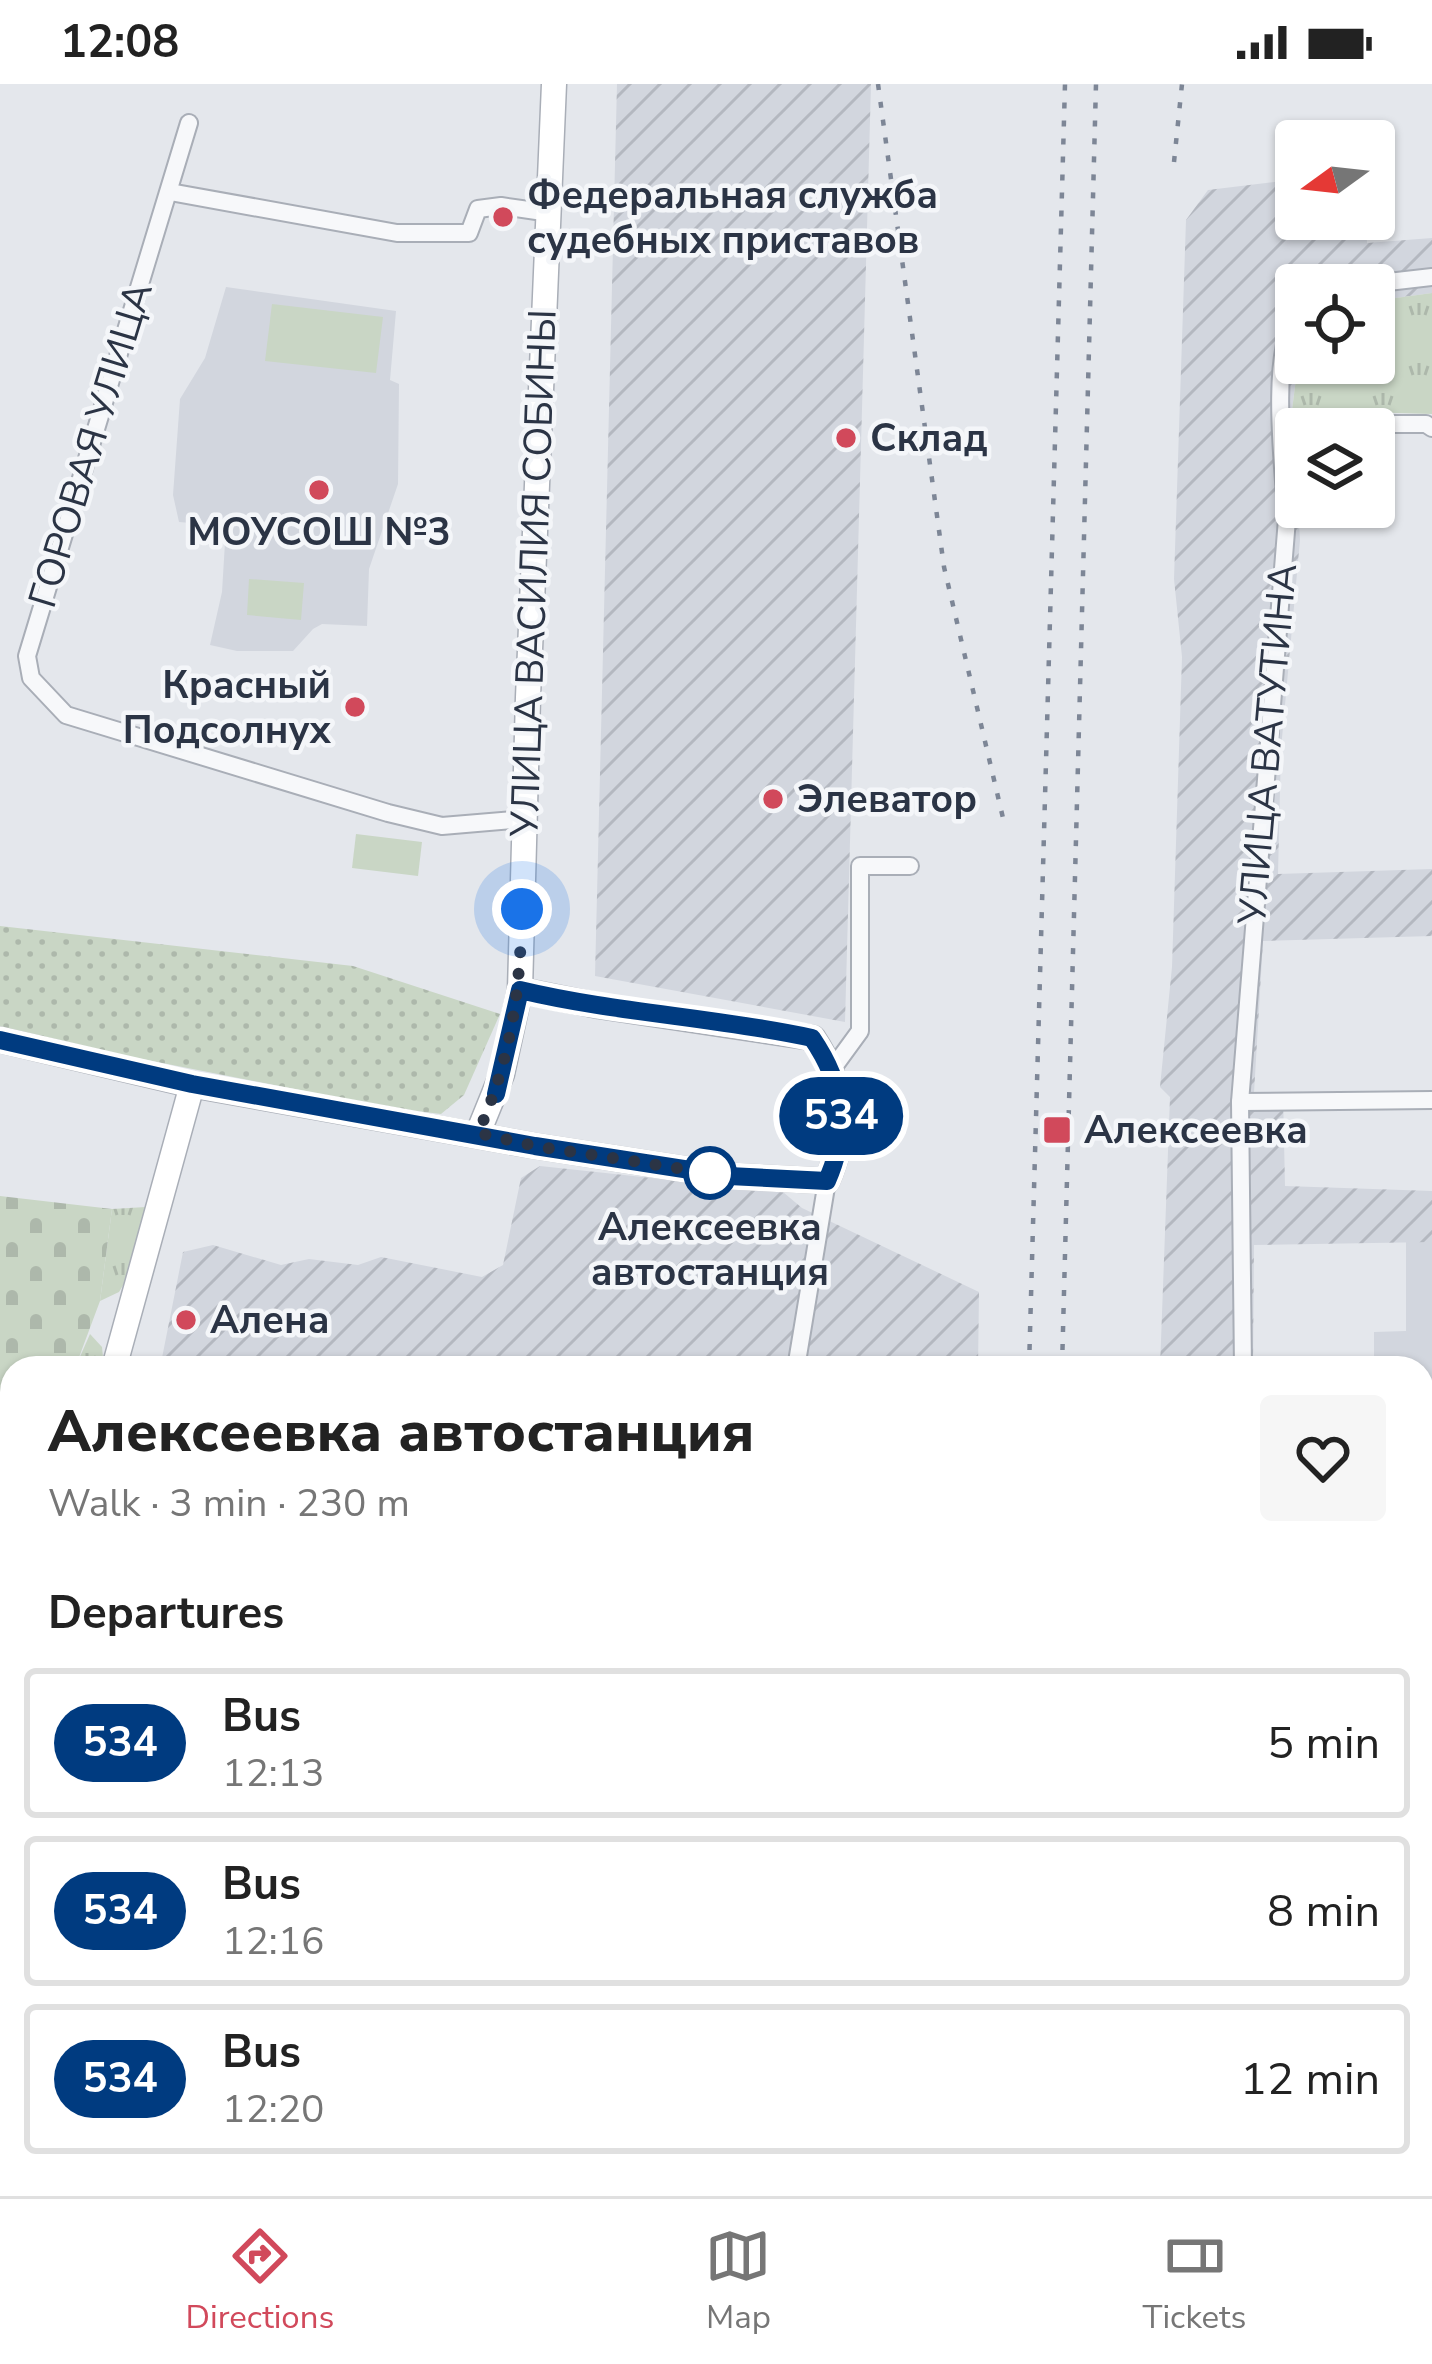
<!DOCTYPE html>
<meta charset="utf-8">
<style>
body{margin:0;font-family:"Nunito Sans",sans-serif;background:#f6f6f6;color:#222;height:100vh;display:flex;flex-direction:column;font-size:45px;white-space:nowrap}
*{box-sizing:border-box;margin:0}
p{font-size:39px;color:#767676}
.icon{flex:none;width:66px;height:66px;fill:none;stroke:currentColor;stroke-width:2;stroke-linecap:round;stroke-linejoin:round}
.map{position:relative;flex:1;overflow:hidden}
.details{position:absolute;left:0px;top:1272px;width:1434px;height:840px;display:flex;flex-direction:column;background:#fff;border-radius:36px 36px 0 0;box-shadow:0 3px 9px #0004}
.details>*{flex:none}
.badge{padding:0 24px;border-radius:39px;font-size:42px;line-height:78px}
.needle{width:78px;rotate:255deg}
.fabs{position:absolute;left:1275px;top:36px;display:grid;gap:24px}
.fabs a{display:grid;place-items:center;width:120px;height:120px;border-radius:12px;background:#fff;box-shadow:0 3px 9px #0004;font-size:60px}
.you{position:absolute;width:60px;height:60px;margin:-30px;border:9px solid #fff;border-radius:50%;background:#1a73e8;box-shadow:0 0 0 18px #1a73e833}
.map>.badge{position:absolute;translate:-50% -50%;box-shadow:0 0 0 6px #fff}
h2{padding:0 48px;font-size:45px;line-height:108px}
.round{display:grid;place-items:center;flex:none;width:126px;height:126px;border-radius:12px;background:#f6f6f6}
.summary{display:flex;align-items:center;justify-content:space-between;height:204px;padding:0 48px}
h1{font-size:57px;font-weight:800;line-height:90px}
ul{padding:0;list-style:none}
li{display:flex;align-items:center;gap:36px;height:150px;margin:0 24px 18px;padding:0 24px;border:6px solid #e0e0e0;border-radius:12px}
li div{flex:1}
li b{display:block;font-size:45px}
li em{font-style:normal}
li .badge{min-width:132px;font-weight:700;text-align:center}
.status{display:flex;justify-content:space-between;align-items:center;height:84px;padding:0 60px;background:#fff;direction:ltr}
.status svg{height:33px;fill:currentColor}
.dock{display:flex;justify-content:space-around;align-items:center;height:168px;border-top:3px solid #e0e0e0;background:#fff;font-size:33px;color:#767676}
.dock a{display:grid;justify-items:center;gap:6px}
.dock .selected{color:#d1495b}
.map>svg:first-child{display:block}
.built{fill:#d2d6de}
.industrial{fill:url(#industrial-furrows)}
.grass{fill:url(#grass-tufts)}
.cemetery{fill:url(#cemetery-stones)}
.park{fill:url(#park-dots)}
.garden{fill:#c9d6c5}
.lines{fill:none;stroke-linecap:round;stroke-linejoin:round}
.street-casing{stroke:#a9aeb7;stroke-width:20}
.secondary-casing{stroke:#a9aeb7;stroke-width:27}
.street{stroke:#f7f8fa;stroke-width:16}
.secondary{stroke:#fff;stroke-width:24}
.rail{stroke:#7d8696;stroke-width:4.5;stroke-dasharray:6 12;stroke-linecap:butt}
.line-casing{stroke:#fff;stroke-width:27}
.line{stroke:#003b80;stroke-width:18}
.walk{stroke:#2b3445;stroke-width:12;stroke-dasharray:0 21.6}
.poi-dot{fill:#d1495b;stroke:#f4f6f9;stroke-width:4.5}
.stop-dot{fill:#fff;stroke:#003b80;stroke-width:6}
.labels{text-anchor:middle;dominant-baseline:central;stroke-width:9;stroke-linejoin:round;paint-order:stroke}
.poi-label{font-size:39px;font-weight:bold;fill:#2b3445;stroke:#f4f6f9;text-anchor:start}
.street-label{font-size:39px;fill:#2b3445;stroke:#f4f6f9}
.stop-label{font-size:39px;font-weight:bold;fill:#2b3445;stroke:#f4f6f9}
</style>
<div class="status"><b>12:08</b><svg viewBox="0 0 49 12"><path d="M0 12V9h3v3zM5 12V6h3v6zM10 12V3h3v9zM15 12V0h3v12zM26 1h20v11H26zM47 4h2v5h-2z"/></svg></div>
<div class="map">
<svg width="1432" height="2112" viewBox="0 0 1432 2112">
<defs>
<pattern id="industrial-furrows" width="10" height="10" patternUnits="userSpaceOnUse" patternTransform="scale(3)"><rect width="10" height="10" fill="#d2d6de"/><path d="M-1 1l2-2M0 10L10 0M9 11l2-2" fill="none" stroke="#b4b8c0"/></pattern>
<pattern id="grass-tufts" width="24" height="20" patternUnits="userSpaceOnUse" patternTransform="scale(3)"><rect width="24" height="20" fill="#c9d6c5"/><path d="M3 7l-1-3M5 7V3M7 7l1-3M15 17l-1-3M17 17v-4M19 17l1-3" fill="none" stroke="#adb8ab"/></pattern>
<pattern id="cemetery-stones" width="16" height="16" patternUnits="userSpaceOnUse" patternTransform="scale(3)"><rect width="16" height="16" fill="#c9d6c5"/><path d="M2 7V4a2 2 0 0 1 4 0v3zM10 15v-3a2 2 0 0 1 4 0v3z" fill="#adb8ab"/></pattern>
<pattern id="park-dots" width="8" height="8" patternUnits="userSpaceOnUse" patternTransform="scale(3)"><rect width="8" height="8" fill="#c9d6c5"/><path d="M2 2h.1M6 6h.1" fill="none" stroke="#adb8ab" stroke-width="1.8" stroke-linecap="round"/></pattern>
</defs>
<rect width="100%" height="100%" fill="#e4e7ec"/>
<!-- built -->
<g class="built">
<polygon points="226,203 396,227 390,296 399,300 398,400 369,485 367,542 322,540 313,545 293,567 237,567 210,561 222,508 226,442 179,438 173,411 180,315 205,274"/>
<polygon points="1406,1158 1432,1158 1432,1308 1422,1308 1422,1284 1374,1284 1374,1248 1406,1247"/>
</g>
<!-- industrial -->
<g class="industrial">
<polygon points="617,0 871,0 845,938 595,892"/>
<polygon points="1283,97 1283,109 1296,107 1296,135 1366,135 1367,159 1432,154 1432,209 1374,217 1374,201 1296,201 1298,279 1292,326 1300,456 1281,665 1278,790 1432,785 1432,852 1263,857 1254,1009 1283,1010 1285,1102 1432,1107 1432,1158 1254,1161 1253,1284 1160,1284 1170,1013 1160,1003 1172,883 1182,573 1174,495 1186,136 1208,106"/>
<polygon points="540,1082 783,1108 802,1124 979,1208 978,1284 160,1284 183,1168 213,1161 281,1181 309,1175 358,1181 381,1173 482,1193 503,1181 521,1094"/>
<rect x="1422" y="1510" width="10" height="69"/>
<polygon points="0,1794 5,1794 2,2067 0,2067"/>
<polygon points="1422,1874 1432,1874 1432,2112 1235,2112 1230,2100 1422,2100"/>
<polygon points="747,2100 923,2100 925,2112 747,2112"/>
</g>
<!-- grass -->
<g class="grass">
<polygon points="1432,209 1432,330 1292,326 1298,279 1374,279 1374,217"/>
<polygon points="146,1123 125,1198 119,1208 100,1217 112,1125"/>
<polygon points="90,1250 102,1263 104,1284 75,1284"/>
<polygon points="12,1482 12,1634 0,1634 0,1523"/>
</g>
<!-- cemetery -->
<polygon class="cemetery" points="0,1112 112,1125 100,1217 75,1284 12,1284 12,1482 0,1523"/>
<!-- park -->
<polygon class="park" points="0,842 353,882 500,930 464,1011 441,1030 391,1024 0,947"/>
<!-- garden -->
<g class="garden">
<polygon points="272,220 383,233 376,289 265,277"/>
<polygon points="249,495 304,499 301,536 247,531"/>
<polygon points="356,750 422,758 418,792 352,784"/>
</g>
<g class="lines">
<defs>
<g id="street">
<polyline points="189,39 27,572 31,594 66,631 388,729 442,742 524,735"/>
<polyline points="170,108 397,149 469,149 478,125 501,122 550,129"/>
<polyline points="1362,201 1432,193"/>
<polyline points="1281,340 1426,340 1432,344"/>
<polyline points="833,984 860,947 860,782 910,782"/>
<polyline points="1240,1018 1432,1016"/>
<polyline points="796,1284 827,1097"/>
<path d="M1243 1284 1240 1018 1287 435C1284 390 1269 267 1296 234"/>
<polyline points="1422,1425 1432,1425"/>
<polyline points="1422,1589 1432,1589"/>
<polyline points="0,1641 12,1644"/>
<polyline points="1422,1688 1432,1687"/>
<polyline points="0,2072 12,2073"/>
<polyline points="739,2100 740,2112"/>
</g>
<g id="secondary">
<path d="M0 956 192 1001 535 1062 729 1092 827 1097C850 1044 844 1001 813 954L599 922 520 906"/>
<polyline points="478,1049 502,990 520,906 528,613 554,0"/>
<polyline points="114,1284 192,1001"/>
<polyline points="27,2100 29,2112"/>
</g>
</defs>
<!-- street casing -->
<use href="#street" class="street-casing"/>
<!-- secondary casing -->
<use href="#secondary" class="secondary-casing"/>
<!-- street -->
<use href="#street" class="street"/>
<!-- secondary -->
<use href="#secondary" class="secondary"/>
<!-- rail -->
<g class="rail">
<polyline points="878,0 944,483 1003,734"/>
<polyline points="1174,78 1182,0"/>
<polyline points="1029,1284 1065,0"/>
<polyline points="1062,1284 1096,0"/>
<polyline points="934,2100 935,2112"/>
<polyline points="960,2100 961,2112"/>
<polyline points="986,2100 987,2112"/>
<polyline points="1024,2100 1025,2112"/>
<polyline points="1089,2100 1094,2112"/>
</g>
</g>
<g class="lines">
<defs>
<path id="line" d="M0 956 192 1000 535 1062 729 1092 827 1097C850 1044 844 1001 812 954 716 933 616 929 520 906L496 1010"/>
</defs>
<!-- line casing -->
<use href="#line" class="line-casing"/>
<!-- line -->
<use href="#line" class="line"/>
<!-- walk -->
<path class="walk" d="M522 825C520 907 512 973 478 1049L535 1062 729 1092 710 1089"/>
</g>
<!-- markers -->
<g class="poi-dot">
<circle cx="503" cy="133" r="12"/>
<circle cx="846" cy="354" r="12"/>
<circle cx="319" cy="406" r="12"/>
<circle cx="355" cy="623" r="12"/>
<circle cx="773" cy="715" r="12"/>
<rect x="1042" y="1031" width="30" height="30" rx="6"/>
<circle cx="186" cy="1236" r="12"/>
</g>
<circle class="stop-dot" cx="710" cy="1089" r="24"/>
<g class="labels">
<!-- poi labels -->
<g class="poi-label">
<text x="527" y="111">Федеральная служба<tspan x="527" dy="45">судебных приставов</tspan></text>
<text x="870" y="354">Склад</text>
<text x="319" y="448" text-anchor="middle">МОУСОШ №3</text>
<text x="331" y="601" text-anchor="end">Красный<tspan x="331" dy="45">Подсолнух</tspan></text>
<text x="797" y="715">Элеватор</text>
<text x="1084" y="1046">Алексеевка</text>
<text x="210" y="1236">Алена</text>
</g>
<!-- street labels -->
<g class="street-label">
<text transform="translate(91 361) rotate(-73)">ГОРОВАЯ УЛИЦА</text>
<text transform="translate(534 489) rotate(-88)">УЛИЦА ВАСИЛИЯ СОБИНЫ</text>
<text transform="translate(1268 660) rotate(-85)">УЛИЦА ВАТУТИНА</text>
</g>
<!-- stop labels -->
<g class="stop-label">
<text x="710" y="1143">Алексеевка<tspan x="710" dy="45">автостанция</tspan></text>
</g>
</g>
</svg>
<div class="fabs">
<a><svg class="needle" viewBox="-14 -14 28 28"><path d="M0-13l5 13h-10z" fill="#e53935"/><path d="M0 13l5-13h-10z" fill="#767676"/></svg></a>
<a><svg class="icon" aria-label="locate" viewBox="0 0 24 24"><circle cx="12" cy="12" r="6"/><path d="M12 2v4M12 18v4M2 12h4M18 12h4"/></svg></a>
<a><svg class="icon" aria-label="layers" viewBox="0 0 24 24"><path d="M12 4l9 5-9 5-9-5zM3 14l9 5 9-5"/></svg></a>
</div>
<div class="you" style="left:522px;top:825px"></div>
<b class="badge" style="left:841px;top:1032px;background:#003b80;color:#fff">534</b>
<section class="details">
<div class="summary"><div><h1>Алексеевка автостанция</h1><p>Walk · 3 min · 230 m</p></div><a class="round"><svg class="icon" aria-label="heart" viewBox="0 0 24 24"><path d="M12 20l-8-8c-3-5 5-10 8-4 3-6 11-1 8 4z"/></svg></a></div>
<h2>Departures</h2>
<ul>
<li><span class="badge" style="background:#003b80;color:#fff">534</span><div><b>Bus</b><p>12:13</p></div><em>5 min</em></li>
<li><span class="badge" style="background:#003b80;color:#fff">534</span><div><b>Bus</b><p>12:16</p></div><em>8 min</em></li>
<li><span class="badge" style="background:#003b80;color:#fff">534</span><div><b>Bus</b><p>12:20</p></div><em>12 min</em></li>
</ul>
</section>
</div>
<nav class="dock">
<a class="selected"><svg class="icon" aria-label="directions" viewBox="0 0 24 24"><path d="M12 3l9 9-9 9-9-9zM9 14v-3h6M13 9l2 2-2 2"/></svg>Directions</a>
<a><svg class="icon" aria-label="map" viewBox="0 0 24 24"><path d="M3 6l6-2 6 2 6-2v14l-6 2-6-2-6 2zM9 4v14M15 6v14"/></svg>Map</a>
<a><svg class="icon" aria-label="tickets" viewBox="0 0 24 24"><path d="M3 7h18v10H3zM15 7v10"/></svg>Tickets</a>
</nav>
